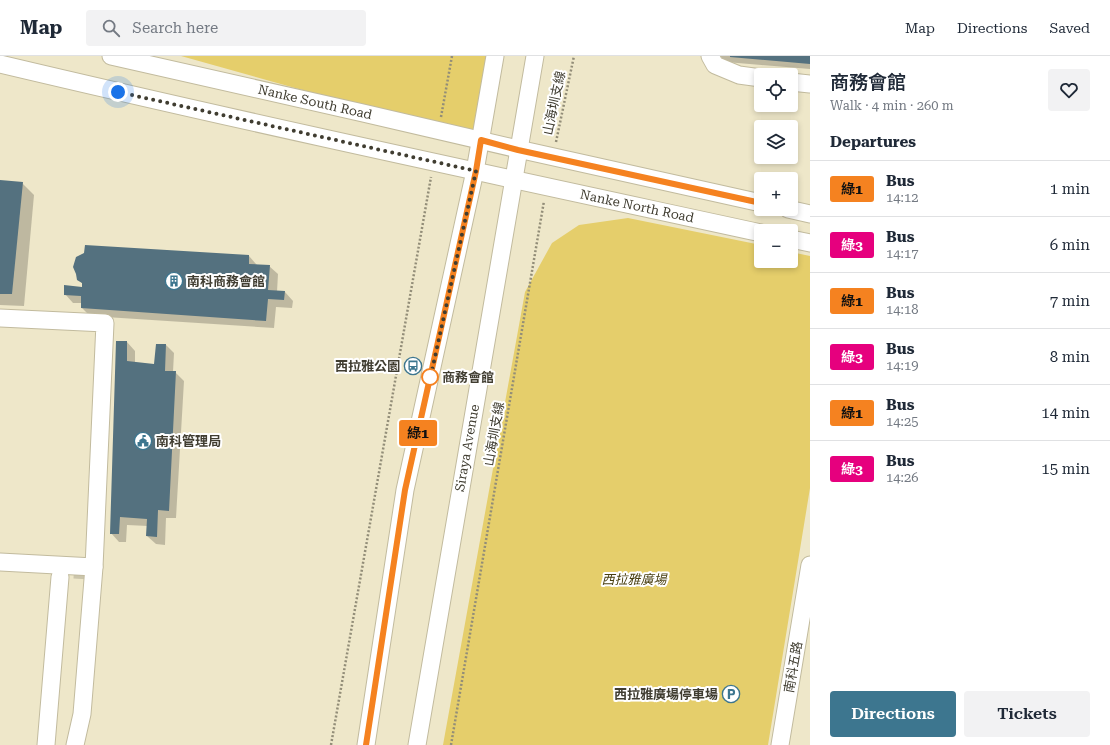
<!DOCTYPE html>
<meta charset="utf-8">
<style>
body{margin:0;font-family:"Roboto Serif","Noto Sans TC",serif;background:#f2f2f3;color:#1f2937;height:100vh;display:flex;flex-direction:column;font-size:15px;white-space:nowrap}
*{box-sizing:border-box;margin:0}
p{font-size:13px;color:#747a83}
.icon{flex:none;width:22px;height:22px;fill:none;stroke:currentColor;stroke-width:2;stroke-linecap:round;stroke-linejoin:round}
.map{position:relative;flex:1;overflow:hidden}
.details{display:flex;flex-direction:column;background:#fff;width:300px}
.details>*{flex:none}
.badge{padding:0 8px;border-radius:3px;font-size:14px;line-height:26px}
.controls{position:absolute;left:754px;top:12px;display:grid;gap:8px}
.controls a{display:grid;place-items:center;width:44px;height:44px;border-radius:4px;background:#fff;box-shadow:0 2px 6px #0003;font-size:20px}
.you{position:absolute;width:20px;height:20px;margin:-10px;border:3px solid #fff;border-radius:50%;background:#1a73e8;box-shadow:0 0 0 6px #1a73e833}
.map>.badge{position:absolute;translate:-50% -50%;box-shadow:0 0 0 2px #fff}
h2{padding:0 20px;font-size:15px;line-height:36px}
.round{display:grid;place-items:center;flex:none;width:42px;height:42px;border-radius:4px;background:#f2f2f3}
.head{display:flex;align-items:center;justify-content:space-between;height:68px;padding:0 20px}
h1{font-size:19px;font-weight:600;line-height:30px}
.action{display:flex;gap:8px;margin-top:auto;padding:8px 20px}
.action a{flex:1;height:46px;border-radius:4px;background:#3d768f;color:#fff;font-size:16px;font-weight:600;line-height:46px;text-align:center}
.action a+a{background:#f2f2f3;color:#1f2937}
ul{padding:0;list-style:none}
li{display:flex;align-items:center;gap:12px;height:56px;padding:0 20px;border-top:1px solid #e0e1e3}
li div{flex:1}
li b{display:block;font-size:15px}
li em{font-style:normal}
li .badge{min-width:44px;font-weight:700;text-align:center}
header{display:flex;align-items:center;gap:24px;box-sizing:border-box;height:56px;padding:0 20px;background:#fff;border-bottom:1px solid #e0e1e3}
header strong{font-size:19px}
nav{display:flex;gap:22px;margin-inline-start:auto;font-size:14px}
.search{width:280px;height:36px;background:#f2f2f3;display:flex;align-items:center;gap:10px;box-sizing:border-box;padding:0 14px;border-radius:4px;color:#747a83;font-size:15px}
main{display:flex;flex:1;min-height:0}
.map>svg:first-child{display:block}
.green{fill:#e5ce6b}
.shadow{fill:#0003}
.building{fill:#54717f}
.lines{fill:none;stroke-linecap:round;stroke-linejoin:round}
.minor-tunnel{stroke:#cbc5ab;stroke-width:17;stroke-dasharray:17 8;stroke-linecap:butt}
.minor-casing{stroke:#c2bb9e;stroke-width:19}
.path{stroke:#928d78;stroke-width:2.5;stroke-dasharray:2 2;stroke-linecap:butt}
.minor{stroke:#fff;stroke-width:17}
.line-casing{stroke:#fff;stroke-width:9}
.line{stroke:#f58220;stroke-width:6}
.walk{stroke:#403d31;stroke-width:4;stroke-dasharray:0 7.2}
.stop-dot{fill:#fff;stroke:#f58220;stroke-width:2}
.labels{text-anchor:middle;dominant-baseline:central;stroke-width:4;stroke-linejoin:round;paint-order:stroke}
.street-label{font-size:13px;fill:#403d31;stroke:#fff}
.poi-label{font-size:13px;font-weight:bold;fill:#403d31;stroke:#fff;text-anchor:start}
.stop-label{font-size:13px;font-weight:bold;fill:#403d31;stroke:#fff;text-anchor:start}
.park-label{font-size:13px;font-style:italic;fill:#483e10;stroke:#fff}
</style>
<header>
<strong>Map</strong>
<div class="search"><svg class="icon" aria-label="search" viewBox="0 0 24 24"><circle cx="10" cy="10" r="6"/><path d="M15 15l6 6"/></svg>Search here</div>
<nav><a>Map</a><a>Directions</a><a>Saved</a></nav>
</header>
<main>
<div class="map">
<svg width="810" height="689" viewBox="0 0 810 689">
<rect width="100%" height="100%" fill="#eee7c9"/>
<!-- green -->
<g class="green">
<polygon points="181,0 496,0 481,84"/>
<polygon points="628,162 761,189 761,205 791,205 791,196 810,200 810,432 768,689 443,689 525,236 552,187 579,169"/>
</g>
<!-- shadow -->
<g class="shadow">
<polygon points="720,0 810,0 810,13 726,6"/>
<polygon points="0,125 22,127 34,139 24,250 0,249"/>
<polygon points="249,200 257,209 269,210 278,218 277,236 285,236 293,245 292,252 276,251 274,272 90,260 82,252 82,247 73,247 65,238 83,232 83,228 78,223"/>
<polygon points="127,286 135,295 135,307 155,309 157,289 166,289 174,297 173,316 175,316 184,325 176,462 166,462 165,489 156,488 147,480 148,470 127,469 126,486 119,486 111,477"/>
</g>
<!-- building -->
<g class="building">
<polygon points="730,0 810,0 810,8 730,1"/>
<polygon points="0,124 23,126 12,238 0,238"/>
<polygon points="85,189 249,199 249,208 270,209 268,234 285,235 284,244 268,243 266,265 81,252 81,240 64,239 64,229 82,231 82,227 77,224 76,218 73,211 76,201 84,197"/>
<polygon points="116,285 127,285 127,305 154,308 156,288 166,288 165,315 176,315 169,455 158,454 157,481 146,480 147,463 120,461 119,478 110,478"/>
</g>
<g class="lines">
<!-- minor-tunnel -->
<polyline class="minor-tunnel" points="82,523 83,501"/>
<defs>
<g id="minor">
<polyline points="111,0 363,57 518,93 761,147"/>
<polyline points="710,0 715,9 739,19 761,22"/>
<path d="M0 8C253 68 507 122 761 177"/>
<polyline points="791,26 810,28"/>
<polyline points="788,153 810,158"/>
<polyline points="791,183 810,187"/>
<polyline points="0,262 105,267 94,511 0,506"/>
<polyline points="46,689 60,521"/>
<polyline points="75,689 82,658 94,511"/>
<polyline points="366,689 405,434 475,115 495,0"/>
<polyline points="417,689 535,0"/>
<polyline points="780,689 810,509"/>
</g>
</defs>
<!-- minor casing -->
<use href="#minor" class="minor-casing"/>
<!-- path -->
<g class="path">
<polyline points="441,61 452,0"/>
<polyline points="556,86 574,0"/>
<polyline points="331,689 431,121"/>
<polyline points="451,689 544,145"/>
</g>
<!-- minor -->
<use href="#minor" class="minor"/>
</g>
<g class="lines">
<defs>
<polyline id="line" points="366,689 405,434 476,115 481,84 518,94 761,147"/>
</defs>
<!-- line casing -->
<use href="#line" class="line-casing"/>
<!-- line -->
<use href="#line" class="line"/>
<!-- walk -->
<polyline class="walk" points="118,36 476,115 429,328 430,321"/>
</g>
<!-- icons -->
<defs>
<symbol id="building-ring" viewBox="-11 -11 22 22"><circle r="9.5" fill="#fff" stroke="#3d768f" stroke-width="1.5"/><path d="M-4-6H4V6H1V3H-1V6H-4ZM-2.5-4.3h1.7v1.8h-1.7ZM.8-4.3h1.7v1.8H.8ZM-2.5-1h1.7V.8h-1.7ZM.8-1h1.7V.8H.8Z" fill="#3d768f"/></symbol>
<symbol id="bus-ring" viewBox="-11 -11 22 22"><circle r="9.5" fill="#fff" stroke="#3d768f" stroke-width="1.5"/><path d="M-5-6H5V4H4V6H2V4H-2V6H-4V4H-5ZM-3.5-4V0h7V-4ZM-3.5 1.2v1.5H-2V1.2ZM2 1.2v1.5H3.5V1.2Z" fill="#3d768f"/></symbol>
<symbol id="civic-ring" viewBox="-11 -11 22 22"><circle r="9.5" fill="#fff" stroke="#3d768f" stroke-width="1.5"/><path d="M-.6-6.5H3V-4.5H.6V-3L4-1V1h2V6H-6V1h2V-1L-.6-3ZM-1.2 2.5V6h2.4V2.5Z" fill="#3d768f"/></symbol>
<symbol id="parking-ring" viewBox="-11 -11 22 22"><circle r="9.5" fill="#fff" stroke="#3d768f" stroke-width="1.5"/><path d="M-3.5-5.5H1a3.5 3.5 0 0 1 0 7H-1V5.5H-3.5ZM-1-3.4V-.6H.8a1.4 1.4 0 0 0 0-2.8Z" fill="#3d768f"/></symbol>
</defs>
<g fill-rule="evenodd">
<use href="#building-ring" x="164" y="215" width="20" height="20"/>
<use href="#bus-ring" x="403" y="300" width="20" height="20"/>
<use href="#civic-ring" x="133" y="375" width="20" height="20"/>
<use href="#parking-ring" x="721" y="628" width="20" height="20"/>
</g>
<!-- markers -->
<circle class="stop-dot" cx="430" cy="321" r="8"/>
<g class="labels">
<!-- street labels -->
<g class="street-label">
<text transform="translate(315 46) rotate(13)">Nanke South Road</text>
<text transform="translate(554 47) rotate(-78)">山海圳支線</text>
<text transform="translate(637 150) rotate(12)">Nanke North Road</text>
<text transform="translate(494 378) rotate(-80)">山海圳支線</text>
<text transform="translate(467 392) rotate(-80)">Siraya Avenue</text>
<text transform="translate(793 611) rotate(-80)">南科五路</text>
</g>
<!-- poi labels -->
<g class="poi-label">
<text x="187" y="225">南科商務會館</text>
<text x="400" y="310" text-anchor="end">西拉雅公園</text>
<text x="156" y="385">南科管理局</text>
<text x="718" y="638" text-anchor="end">西拉雅廣場停車場</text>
</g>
<!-- stop labels -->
<g class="stop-label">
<text x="442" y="321">商務會館</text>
</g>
<!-- park labels -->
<g class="park-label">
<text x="634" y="523">西拉雅廣場</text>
</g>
</g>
</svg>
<div class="controls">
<a><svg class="icon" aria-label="locate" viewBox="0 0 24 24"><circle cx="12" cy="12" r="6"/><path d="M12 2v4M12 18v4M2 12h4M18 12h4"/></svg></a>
<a><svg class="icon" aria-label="layers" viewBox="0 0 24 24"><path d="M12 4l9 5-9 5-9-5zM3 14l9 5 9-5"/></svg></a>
<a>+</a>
<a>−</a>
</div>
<div class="you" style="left:118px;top:36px"></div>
<b class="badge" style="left:418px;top:377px;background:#f58220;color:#111">綠1</b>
</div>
<section class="details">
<div class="head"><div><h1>商務會館</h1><p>Walk · 4 min · 260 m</p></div><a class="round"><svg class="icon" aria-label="heart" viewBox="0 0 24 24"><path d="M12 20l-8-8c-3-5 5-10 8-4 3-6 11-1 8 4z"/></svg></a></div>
<h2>Departures</h2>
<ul>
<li><span class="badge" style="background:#f58220;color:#111">綠1</span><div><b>Bus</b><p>14:12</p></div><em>1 min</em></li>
<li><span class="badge" style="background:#e6007e;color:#fff">綠3</span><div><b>Bus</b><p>14:17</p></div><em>6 min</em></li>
<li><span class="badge" style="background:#f58220;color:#111">綠1</span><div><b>Bus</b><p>14:18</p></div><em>7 min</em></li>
<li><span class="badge" style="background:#e6007e;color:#fff">綠3</span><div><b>Bus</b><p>14:19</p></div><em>8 min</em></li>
<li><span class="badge" style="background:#f58220;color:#111">綠1</span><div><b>Bus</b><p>14:25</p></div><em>14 min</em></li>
<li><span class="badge" style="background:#e6007e;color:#fff">綠3</span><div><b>Bus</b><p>14:26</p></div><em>15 min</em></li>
</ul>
<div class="action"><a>Directions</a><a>Tickets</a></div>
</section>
</main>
